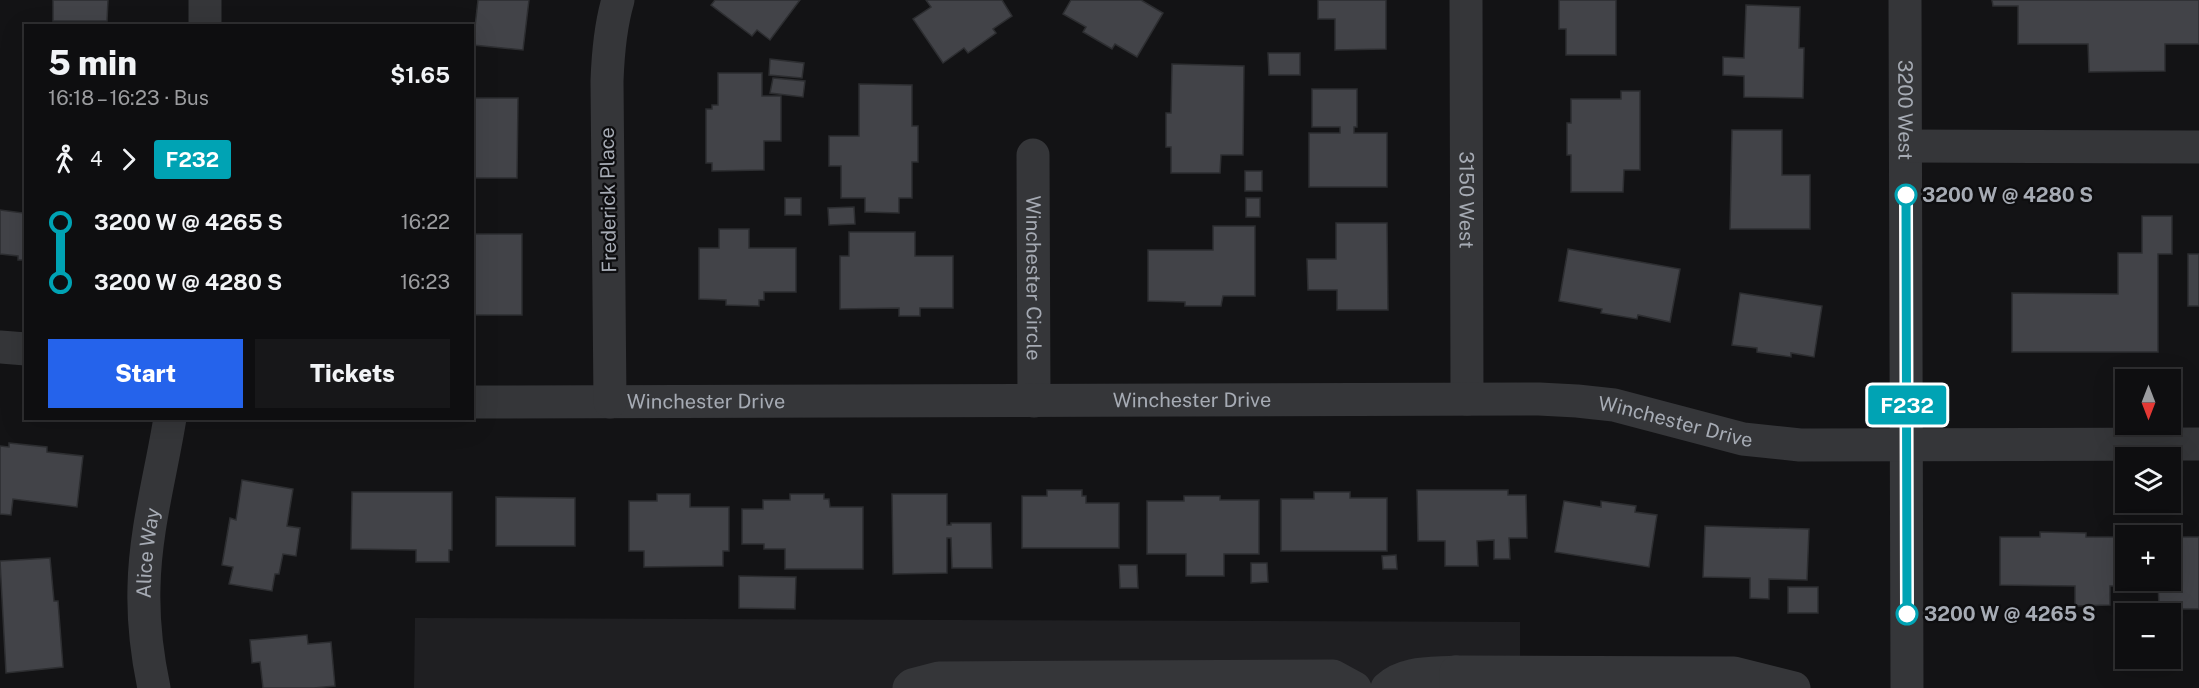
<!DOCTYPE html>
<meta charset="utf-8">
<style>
body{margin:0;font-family:"Public Sans",sans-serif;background:#171719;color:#f1f3f6;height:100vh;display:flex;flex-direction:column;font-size:22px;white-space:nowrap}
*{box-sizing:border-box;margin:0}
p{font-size:20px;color:#9b9c9f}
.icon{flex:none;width:33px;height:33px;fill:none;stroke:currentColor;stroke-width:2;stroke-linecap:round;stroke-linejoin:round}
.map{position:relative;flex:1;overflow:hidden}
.details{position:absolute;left:24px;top:24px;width:450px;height:396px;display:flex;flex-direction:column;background:#0e0e10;border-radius:0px;box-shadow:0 6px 24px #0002,0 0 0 2px #2e2e30}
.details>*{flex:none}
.badge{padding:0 12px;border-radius:4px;font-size:21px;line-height:39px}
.needle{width:39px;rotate:180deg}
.fabs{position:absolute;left:2115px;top:369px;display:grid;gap:12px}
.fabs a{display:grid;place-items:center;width:66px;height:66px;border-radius:0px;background:#0e0e10;box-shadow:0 6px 24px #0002,0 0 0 2px #2e2e30;font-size:30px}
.map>.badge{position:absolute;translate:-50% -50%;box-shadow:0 0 0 3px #fff}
.legs{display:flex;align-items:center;gap:9px;height:66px;padding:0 24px;font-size:20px}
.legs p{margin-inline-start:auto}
.overview{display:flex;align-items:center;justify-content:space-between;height:102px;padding:0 24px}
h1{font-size:33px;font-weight:800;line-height:45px}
.action{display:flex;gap:12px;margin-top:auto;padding:12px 24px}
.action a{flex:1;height:69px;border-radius:0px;background:#2563eb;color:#fff;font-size:24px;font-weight:800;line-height:69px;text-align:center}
.action a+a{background:#171719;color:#f1f3f6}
ul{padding:0 24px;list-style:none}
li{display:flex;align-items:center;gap:21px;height:60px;font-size:22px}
li i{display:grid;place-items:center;width:9px;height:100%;margin:0 8px;background:currentColor}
li i::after{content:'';width:15px;height:15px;margin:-8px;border:4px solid;border-radius:50%;background:#0e0e10}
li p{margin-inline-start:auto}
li:first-child i{background:linear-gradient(#0000 50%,currentColor 0)}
li:last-child i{background:linear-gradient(currentColor 50%,#0000 0)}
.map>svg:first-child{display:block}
.built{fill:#1f1f22}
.building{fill:#424348;stroke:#2d2e31;stroke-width:1.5}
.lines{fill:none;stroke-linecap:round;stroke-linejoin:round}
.minor{stroke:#353639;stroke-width:33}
.line-1-casing{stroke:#fff;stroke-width:14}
.line-1{stroke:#00a3b4;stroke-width:9}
.stop-1-dot{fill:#fff;stroke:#00a3b4;stroke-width:3}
.labels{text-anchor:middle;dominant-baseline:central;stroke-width:4.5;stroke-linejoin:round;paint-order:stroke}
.street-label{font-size:20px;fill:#a6abb4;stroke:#0e0e10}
.stop-label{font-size:20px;font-weight:bold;fill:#a6abb4;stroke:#0e0e10;text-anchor:start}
</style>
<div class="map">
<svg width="2199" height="688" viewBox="0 0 2199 688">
<rect width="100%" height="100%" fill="#131315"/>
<!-- built -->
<polygon class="built" points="415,618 1520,622 1520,688 414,688"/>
<!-- building -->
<g class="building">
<polygon points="53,0 108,0 107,21 53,21"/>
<polygon points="478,0 529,0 523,50 473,45"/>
<polygon points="715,0 800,0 770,40 757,30 752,36 711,5"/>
<polygon points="926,0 1002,0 1012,16 993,29 996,33 968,53 964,48 943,63 913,19 931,7"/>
<polygon points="1071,0 1141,0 1163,13 1137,57 1115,44 1112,49 1083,32 1086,27 1063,14"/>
<polygon points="1318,0 1386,0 1386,49 1335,50 1335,19 1318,19"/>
<polygon points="1559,0 1616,0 1616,55 1566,55 1566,29 1559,29"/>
<polygon points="1992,0 2199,0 2199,44 2165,44 2165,71 2089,72 2088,44 2018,44 2018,6 1993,6"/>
<polygon points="1746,5 1800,7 1799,48 1804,48 1803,98 1744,97 1744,76 1723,75 1723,57 1744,58"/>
<polygon points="1268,53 1300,53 1300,75 1269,75"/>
<polygon points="770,59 804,63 802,78 769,75"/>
<polygon points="1172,64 1244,66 1243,155 1221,155 1220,173 1171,173 1171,147 1166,147 1166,113 1171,113"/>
<polygon points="718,73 762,73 762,96 781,96 781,141 764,141 764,170 712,171 712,163 706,163 706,109 712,109 712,105 718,105"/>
<polygon points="773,78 805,81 803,97 770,93"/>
<polygon points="859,84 912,85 912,126 918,126 918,162 912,162 912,198 899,198 899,213 865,212 865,198 841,198 841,166 829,166 829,136 859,136"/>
<polygon points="1312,89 1357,89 1357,127 1354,127 1354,133 1387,133 1387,187 1309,187 1309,133 1340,133 1340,127 1312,127"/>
<polygon points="1621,91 1640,91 1640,170 1624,170 1623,192 1571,192 1571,155 1567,155 1567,123 1571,123 1571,99 1621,99"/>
<polygon points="472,98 518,98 517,178 472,178"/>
<polygon points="1732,130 1782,130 1782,175 1810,175 1810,229 1730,229"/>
<rect x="1245" y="171" width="17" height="20"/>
<rect x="785" y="198" width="16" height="17"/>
<rect x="1246" y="198" width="14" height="19"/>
<polygon points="854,207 855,224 829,225 828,208"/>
<polygon points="24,209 26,209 26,260 18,260 18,256 0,254 0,210 23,213"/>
<polygon points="2142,216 2172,216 2172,254 2158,254 2158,352 2012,352 2012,293 2118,294 2118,253 2142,253"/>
<polygon points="1336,223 1387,223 1388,310 1337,310 1337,290 1308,290 1307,259 1336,259"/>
<polygon points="1213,226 1255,226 1255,296 1223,296 1221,306 1185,306 1185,302 1148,301 1148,250 1213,250"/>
<polygon points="719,229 749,229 749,248 796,248 796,292 764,292 764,300 759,300 759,306 726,305 726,300 699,299 699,248 719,248"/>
<polygon points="849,232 915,232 915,256 953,256 953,308 920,308 920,316 899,316 899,308 840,309 840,256 849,256"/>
<rect x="473" y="234" width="49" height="81"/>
<polygon points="1568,249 1680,269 1670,322 1638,315 1637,319 1601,313 1602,309 1559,301"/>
<rect x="2188" y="254" width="11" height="52"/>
<polygon points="1740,293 1822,306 1814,357 1791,353 1791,357 1757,352 1757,348 1732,345"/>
<polygon points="9,443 47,447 47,452 83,456 77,507 13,499 11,515 0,514 0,446 9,447"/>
<polygon points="242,480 293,489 287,526 300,528 296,556 283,554 279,574 275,574 272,591 229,584 233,567 222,565 230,518 236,520"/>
<polygon points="1047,490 1082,490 1082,496 1086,496 1086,503 1119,503 1119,548 1022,548 1022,496 1047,496"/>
<polygon points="1417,490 1508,490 1508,495 1526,495 1527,538 1509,538 1510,559 1494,559 1494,540 1477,541 1478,566 1445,566 1445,541 1418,541"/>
<polygon points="352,492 452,492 452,550 449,550 449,562 416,562 416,550 351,549"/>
<polygon points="1314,492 1350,492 1350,498 1387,498 1387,551 1281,551 1281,499 1314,499"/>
<polygon points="657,494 690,494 690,507 729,507 729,551 723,551 723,566 644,567 644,551 629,551 629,501 657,501"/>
<polygon points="790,494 824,494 824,499 829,499 830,507 863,507 863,569 785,569 785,549 764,549 764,544 742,544 742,509 763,509 763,500 790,500"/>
<polygon points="892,494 947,494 947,525 951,525 951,523 991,523 992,568 952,568 951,538 947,538 947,573 893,574"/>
<polygon points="1184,496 1220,496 1220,500 1259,500 1259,554 1224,554 1224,576 1186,576 1186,554 1147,554 1147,501 1184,501"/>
<polygon points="496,497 575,498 575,546 496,546"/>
<polygon points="1564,501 1601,507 1601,501 1636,506 1635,512 1657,515 1649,567 1555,552"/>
<polygon points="1705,526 1809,529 1807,580 1769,579 1769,599 1750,598 1750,578 1703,577"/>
<polygon points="2040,532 2086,533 2086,537 2120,537 2120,586 2110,586 2110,605 2075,606 2075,586 2000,585 2000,537 2040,537"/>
<polygon points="2179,537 2199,537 2199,609 2159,609 2158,580 2170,580 2170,542 2179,542"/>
<polygon points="1396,555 1397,569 1383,569 1382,556"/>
<polygon points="50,558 54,601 58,601 63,667 6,673 0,561"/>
<polygon points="1251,563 1267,563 1268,582 1251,583"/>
<polygon points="1119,565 1137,565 1138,588 1120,588"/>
<polygon points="739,576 796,577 795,609 739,608"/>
<rect x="1788" y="587" width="30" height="26"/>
<polygon points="307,635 308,644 331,642 335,686 314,688 263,688 260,662 252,663 250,640"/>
</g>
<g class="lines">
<!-- minor -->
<g class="minor">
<polyline points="205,0 205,26"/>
<path id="s1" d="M1466 0 1467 399"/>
<path id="s2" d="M1905 0 1907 688"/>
<polyline points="1906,146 2199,147"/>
<path id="s3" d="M1033 155 1034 401"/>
<polyline points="0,347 26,349"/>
<path id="s4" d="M472 402 1539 399 1577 401 1614 405 1743 439 1800 445 2199 444"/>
<path d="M610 402 607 81C608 53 610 27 618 0"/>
<path id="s5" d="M154 688C147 655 143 620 144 587 145 530 161 474 170 418"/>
<polyline points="909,688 912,685 939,678 1333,676 1355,688"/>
<path d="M1387 688C1405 671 1433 674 1456 672"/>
<polyline points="1456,688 1456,672 1734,673 1794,688"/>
</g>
</g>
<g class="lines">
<defs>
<polyline id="line-1" points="1906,195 1907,614"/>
</defs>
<!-- line-1 casing -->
<use href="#line-1" class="line-1-casing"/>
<!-- line-1 -->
<use href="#line-1" class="line-1"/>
</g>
<!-- markers -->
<g class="stop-1-dot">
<circle cx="1906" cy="195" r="10"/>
<circle cx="1907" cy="614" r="10"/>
</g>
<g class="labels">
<!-- street labels -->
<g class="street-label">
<text stroke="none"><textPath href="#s2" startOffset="110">3200 West</textPath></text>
<text transform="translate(608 200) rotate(-91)">Frederick Place</text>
<text stroke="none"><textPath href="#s1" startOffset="200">3150 West</textPath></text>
<text stroke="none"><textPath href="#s3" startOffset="123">Winchester Circle</textPath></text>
<text stroke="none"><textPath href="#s4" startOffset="720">Winchester Drive</textPath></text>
<text stroke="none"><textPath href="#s4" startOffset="234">Winchester Drive</textPath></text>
<text stroke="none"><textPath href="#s4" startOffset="1206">Winchester Drive</textPath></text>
<text stroke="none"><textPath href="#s5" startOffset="136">Alice Way</textPath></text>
</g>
<!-- stop labels -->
<g class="stop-label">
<text x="1922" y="195">3200 W @ 4280 S</text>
<text x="1924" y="614">3200 W @ 4265 S</text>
</g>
</g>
</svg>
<div class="fabs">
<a><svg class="needle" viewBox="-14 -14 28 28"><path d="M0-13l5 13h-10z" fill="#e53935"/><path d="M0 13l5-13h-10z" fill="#9b9c9f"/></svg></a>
<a><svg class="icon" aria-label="layers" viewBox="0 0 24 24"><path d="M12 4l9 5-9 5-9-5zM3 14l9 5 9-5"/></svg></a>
<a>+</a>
<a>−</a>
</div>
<b class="badge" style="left:1907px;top:405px;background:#00a3b4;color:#fff">F232</b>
<section class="details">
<div class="overview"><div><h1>5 min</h1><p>16:18 – 16:23 · Bus</p></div><b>$1.65</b></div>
<div class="legs"><svg class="icon" aria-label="walk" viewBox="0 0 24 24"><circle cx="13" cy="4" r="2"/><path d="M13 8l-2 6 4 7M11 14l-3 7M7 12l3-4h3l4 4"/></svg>4<svg class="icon" aria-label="forward" viewBox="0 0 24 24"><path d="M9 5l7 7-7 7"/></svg><b class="badge" style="background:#00a3b4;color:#fff">F232</b></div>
<ul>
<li><i style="color:#00a3b4"></i><b>3200 W @ 4265 S</b><p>16:22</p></li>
<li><i style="color:#00a3b4"></i><b>3200 W @ 4280 S</b><p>16:23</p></li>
</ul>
<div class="action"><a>Start</a><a>Tickets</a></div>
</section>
</div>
